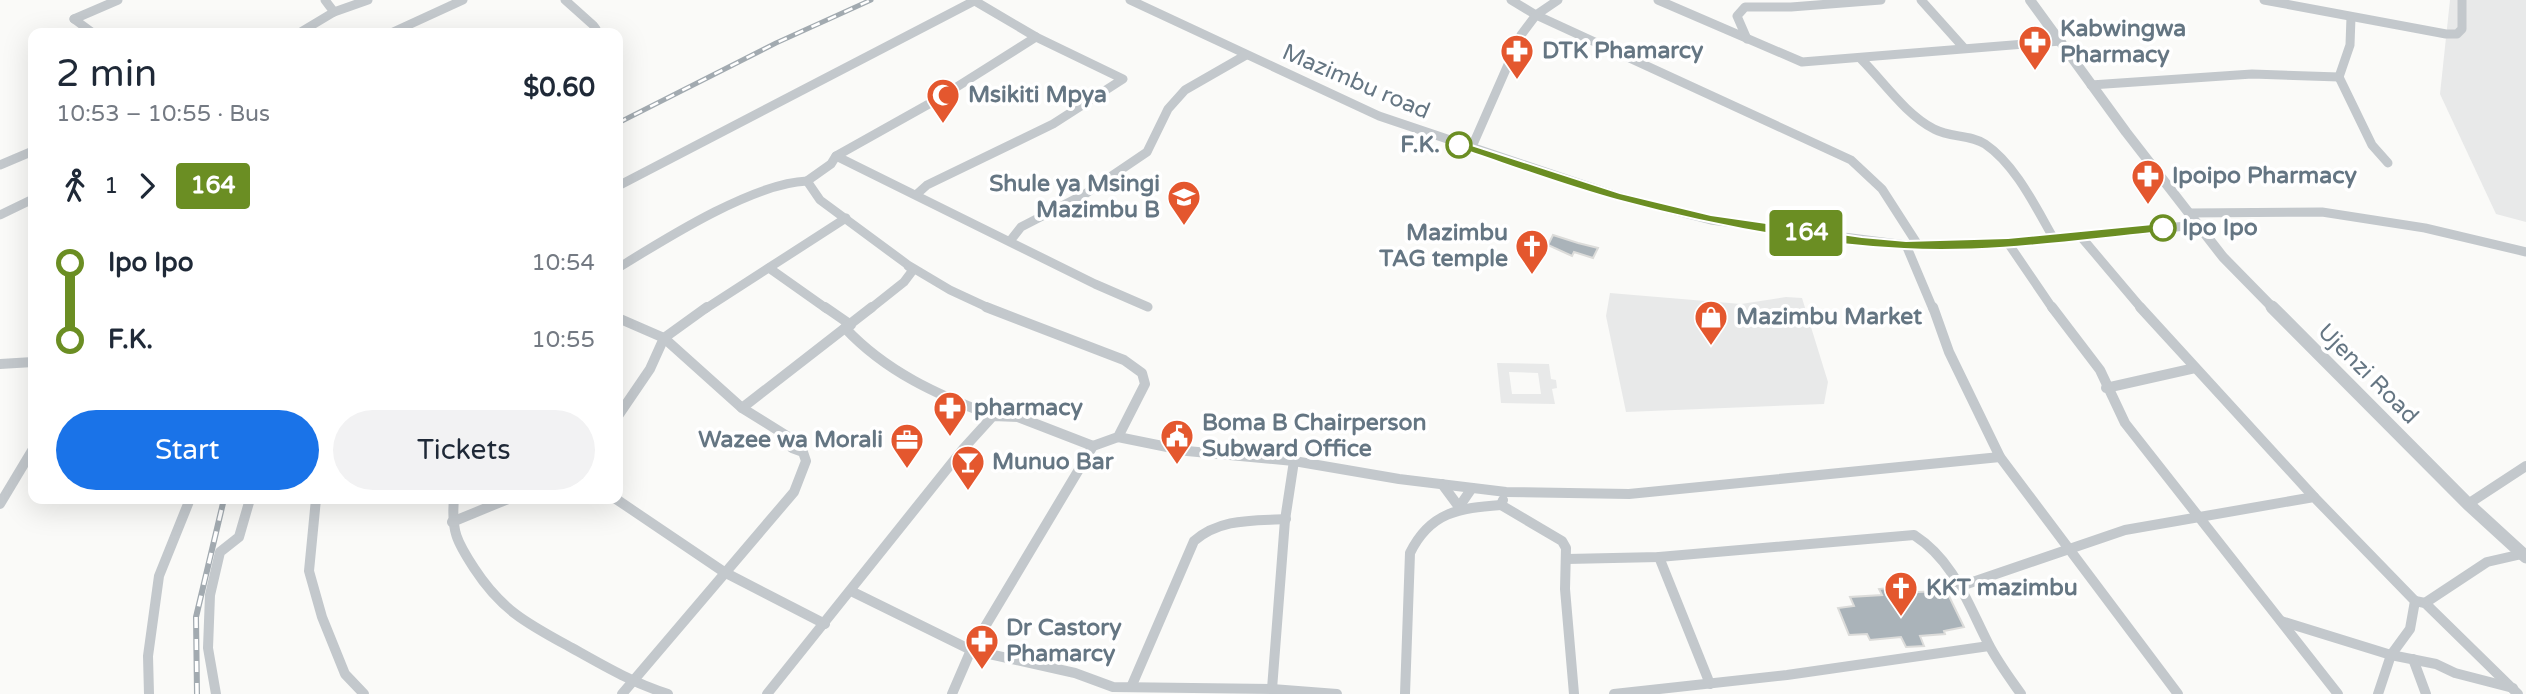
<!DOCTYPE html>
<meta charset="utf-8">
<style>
body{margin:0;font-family:"Varela Round",sans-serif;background:#f2f2f3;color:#1f2937;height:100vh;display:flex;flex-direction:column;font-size:26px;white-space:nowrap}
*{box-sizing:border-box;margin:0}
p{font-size:23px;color:#747a83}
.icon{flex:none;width:38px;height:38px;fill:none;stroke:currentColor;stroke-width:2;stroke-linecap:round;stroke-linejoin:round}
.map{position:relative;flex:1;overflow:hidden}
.drawer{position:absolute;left:28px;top:28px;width:595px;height:476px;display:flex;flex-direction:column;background:#fff;border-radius:14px;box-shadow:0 7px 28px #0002}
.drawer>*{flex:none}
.badge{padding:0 14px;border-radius:5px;font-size:24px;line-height:46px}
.map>.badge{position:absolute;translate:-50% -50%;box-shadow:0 0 0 4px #fff}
.legs{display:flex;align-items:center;gap:10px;height:77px;padding:0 28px;font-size:23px}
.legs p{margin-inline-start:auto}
.summary{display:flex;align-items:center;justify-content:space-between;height:119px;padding:0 28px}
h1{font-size:38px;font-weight:600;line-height:52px}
.action{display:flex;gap:14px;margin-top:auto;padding:14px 28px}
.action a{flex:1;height:80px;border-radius:42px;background:#1a73e8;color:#fff;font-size:28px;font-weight:600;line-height:80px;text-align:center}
.action a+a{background:#f2f2f3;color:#1f2937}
ul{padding:0 28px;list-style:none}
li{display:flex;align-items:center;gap:24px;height:77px;font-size:26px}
li i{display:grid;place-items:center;width:10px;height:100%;margin:0 9px;background:currentColor}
li i::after{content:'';width:18px;height:18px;margin:-9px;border:5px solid;border-radius:50%;background:#fff}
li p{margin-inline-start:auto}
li:first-child i{background:linear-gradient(#0000 50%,currentColor 0)}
li:last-child i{background:linear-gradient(currentColor 50%,#0000 0)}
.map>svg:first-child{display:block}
.built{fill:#e8e9e9;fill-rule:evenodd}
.building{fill:#aab3b9;stroke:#dcdcda;stroke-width:2}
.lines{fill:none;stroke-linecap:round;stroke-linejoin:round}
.minor-far1{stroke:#c3c8cc;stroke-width:9}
.minor{stroke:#c3c8cc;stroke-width:10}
.tertiary-far1{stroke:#c3c8cc;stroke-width:10}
.tertiary{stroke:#c3c8cc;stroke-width:13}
.rail-far1-casing{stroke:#a2aab0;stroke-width:5}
.rail-casing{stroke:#a2aab0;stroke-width:6}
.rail-far1{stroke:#fff;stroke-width:2.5;stroke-dasharray:9;stroke-linecap:butt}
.rail{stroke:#fff;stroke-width:3.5;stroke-dasharray:11;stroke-linecap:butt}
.line-1{fill:#6b8e23;stroke:#fff;stroke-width:2}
.stop-1-dot{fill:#fff;stroke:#6b8e23;stroke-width:3.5}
.labels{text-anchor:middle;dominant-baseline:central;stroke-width:7;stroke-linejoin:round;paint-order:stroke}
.poi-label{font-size:23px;font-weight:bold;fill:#657683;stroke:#fff;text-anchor:start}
.street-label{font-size:23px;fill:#657683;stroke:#fff}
.stop-label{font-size:23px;font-weight:bold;fill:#657683;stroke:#fff;text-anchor:end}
</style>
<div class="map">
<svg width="2526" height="694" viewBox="0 0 2526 694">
<rect width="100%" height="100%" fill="#fafaf8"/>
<!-- built -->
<g class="built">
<polygon points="2450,0 2526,0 2526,222 2496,214 2440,94"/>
<polygon points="1610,293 1741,304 1786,297 1802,298 1828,382 1824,404 1626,412 1606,316"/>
<path d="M1497 363 1549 364 1551 379 1556 380 1557 388 1552 389 1555 404 1501 403ZM1509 372 1538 373 1541 394H1512Z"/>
</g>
<!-- building -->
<g class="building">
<polygon points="1553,235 1578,243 1598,248 1593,258 1574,252 1572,256 1548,245"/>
<polygon points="1897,587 1899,593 1938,591 1940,594 1948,594 1964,627 1944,631 1945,634 1920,636 1924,646 1906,647 1901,637 1870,640 1867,634 1849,635 1838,608 1854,606 1850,597 1882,595 1879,589"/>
</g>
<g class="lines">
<!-- minor-far1 -->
<g class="minor-far1">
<polyline points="565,0 593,25 596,29 594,33"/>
<polyline points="1130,0 1379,116 1617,196 1711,220 1906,245 2008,243 2197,225"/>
<polyline points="1511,0 1536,15 1851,160 1882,189 1918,245"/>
<polyline points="1658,0 1802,62 2061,41"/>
<polyline points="1921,0 1964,48"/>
<polyline points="2264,0 2446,34 2457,34 2462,29 2462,0"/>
<polyline points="334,12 368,0"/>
<polyline points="2351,17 2350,45 2339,77 2372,145 2388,163"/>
<polyline points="74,19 118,0"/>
<polyline points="74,19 93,33"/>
<polyline points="299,33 334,12 325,0"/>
<polyline points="391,33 463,0"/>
<polyline points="1747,39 1737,16 1745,7 1791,7 1881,0"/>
<path d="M1861 59C1884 82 1905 114 1934 129 1950 138 1970 134 1985 144 2016 165 2036 208 2054 239"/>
<polyline points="2091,85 2252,74 2339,77"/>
<polyline points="1471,149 1521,35 1536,15 1558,0"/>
<polyline points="836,156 1095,284 1148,307"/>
<polyline points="0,165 33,151"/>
<polyline points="618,186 976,0"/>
<polyline points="917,194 927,185 1053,124 1123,79 1036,37 975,1"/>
<polyline points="2189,213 2322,212 2425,228 2526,252"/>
<polyline points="0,215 33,199"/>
<polyline points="2082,238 2142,309"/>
<polyline points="1010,241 1021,227 1085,194 1147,152 1168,109 1185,90 1246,55"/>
<polyline points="2008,243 2053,309"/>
<polyline points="1906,245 1933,309"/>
<path d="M618 268C665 239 753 183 807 181"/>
<polyline points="769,268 827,309"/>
<polyline points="705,309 846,218"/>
<polyline points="870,309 904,282 913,270 908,266"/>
<polyline points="991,309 950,290 908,265 820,200 807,181 831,164 836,156 936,100 1036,37"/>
</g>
<!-- minor -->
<g class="minor">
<polyline points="825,307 851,325"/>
<polyline points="1933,307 1949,352 2000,457 2178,694"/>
<polyline points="2052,307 2100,370 2125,423 2338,694"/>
<polyline points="2140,307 2314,497"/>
<polyline points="618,318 664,338 742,408 795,441 792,448 803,452 806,461 794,492 622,694"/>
<path d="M845 328C886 372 938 395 993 416"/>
<polyline points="0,364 33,362"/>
<polyline points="2106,388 2195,368"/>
<polyline points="742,408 872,307"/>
<polyline points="618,416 650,369 664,338 707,307"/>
<polyline points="1118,437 1187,451 1294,461 1399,479 1506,492 1629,494 2000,457"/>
<polyline points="1442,484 1459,507 1472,488"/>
<polyline points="316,499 309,571 322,617 345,674 364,694"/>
<path d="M454 499C451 531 457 542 474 568 502 611 528 624 572 648 604 666 633 683 668 694"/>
<polyline points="616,499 724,572 825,624"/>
<polyline points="1503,500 1501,505 1562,541 1566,548 1565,589 1574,694"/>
<polyline points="0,504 33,449"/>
<polyline points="2468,504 2526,466"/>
<polyline points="452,522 508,499"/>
<polyline points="1659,557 1710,684"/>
<path d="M1567 559 1659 557 1914 535C1954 561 1967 602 1988 643 1997 661 2009 677 2021 694"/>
<polyline points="1961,586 2125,530 2314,497 2415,601 2410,629 2391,655 2378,694"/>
<polyline points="851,591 971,650 1075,673 1113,687 1272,689 1337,694"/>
<polyline points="2415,601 2425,603 2518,694"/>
<polyline points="2425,603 2487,562 2522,554"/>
<polyline points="2281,621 2391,655 2436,664 2455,673 2513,688"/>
<polyline points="2413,659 2426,694"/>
<path d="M1132 685 1194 541C1221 518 1253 521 1286 519"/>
<polyline points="1272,689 1285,520 1294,461"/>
<polyline points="149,694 148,656 159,576 190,499"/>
<polyline points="216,694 208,648 210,595 220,552 239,537 250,499"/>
<polyline points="767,694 963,449 993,416 1018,417 1093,446"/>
<polyline points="952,694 971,650 1093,446 1118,437 1145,384 1142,373 1124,360 986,307"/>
<path d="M1405 694 1410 553C1430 512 1459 508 1501 505"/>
<polyline points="1614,694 1787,675 1989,646"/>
</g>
<!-- tertiary-far1 -->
<polyline class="tertiary-far1" points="2030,0 2126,132 2223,257 2274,309"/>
<!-- tertiary -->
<polyline class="tertiary" points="2272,307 2468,504 2526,557"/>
<defs>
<polyline id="rail-far1" points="618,123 776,43 871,0"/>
<polyline id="rail" points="197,694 196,617 224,499"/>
</defs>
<!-- rail-far1 casing -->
<use href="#rail-far1" class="rail-far1-casing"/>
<!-- rail casing -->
<use href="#rail" class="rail-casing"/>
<!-- rail-far1 -->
<use href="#rail-far1" class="rail-far1"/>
<!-- rail -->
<use href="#rail" class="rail"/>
</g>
<!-- line-1 -->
<path class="line-1" d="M1459 141 1620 193 1711 215 1862 237 1906 241 2008 238 2163 223 2169 228 2163 232C2078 240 1990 254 1904 249 1807 244 1710 225 1617 200 1562 185 1509 165 1455 147V142Z"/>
<!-- icons -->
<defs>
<symbol id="pharmacy-pin" viewBox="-11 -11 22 30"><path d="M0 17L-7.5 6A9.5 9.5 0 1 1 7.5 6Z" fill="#e4572e" stroke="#fff"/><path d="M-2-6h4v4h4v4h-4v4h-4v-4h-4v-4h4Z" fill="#fff"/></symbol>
<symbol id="mosque-pin" viewBox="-11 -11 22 30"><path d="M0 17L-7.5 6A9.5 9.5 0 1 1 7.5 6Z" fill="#e4572e" stroke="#fff"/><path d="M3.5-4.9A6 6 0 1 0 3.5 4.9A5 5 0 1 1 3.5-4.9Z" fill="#fff"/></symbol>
<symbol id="school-pin" viewBox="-11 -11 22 30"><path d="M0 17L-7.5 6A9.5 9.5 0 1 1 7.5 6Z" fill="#e4572e" stroke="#fff"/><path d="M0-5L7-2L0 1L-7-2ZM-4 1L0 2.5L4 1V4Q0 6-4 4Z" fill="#fff"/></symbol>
<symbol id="church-pin" viewBox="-11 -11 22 30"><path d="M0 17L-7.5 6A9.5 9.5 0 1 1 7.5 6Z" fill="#e4572e" stroke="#fff"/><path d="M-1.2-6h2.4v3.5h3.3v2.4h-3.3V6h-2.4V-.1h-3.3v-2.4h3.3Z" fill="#fff"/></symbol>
<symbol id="shop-pin" viewBox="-11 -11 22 30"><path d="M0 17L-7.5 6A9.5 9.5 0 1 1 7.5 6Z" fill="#e4572e" stroke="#fff"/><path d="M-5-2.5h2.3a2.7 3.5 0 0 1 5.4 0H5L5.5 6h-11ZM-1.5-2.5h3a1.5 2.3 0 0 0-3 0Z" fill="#fff"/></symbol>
<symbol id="civic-pin" viewBox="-11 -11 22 30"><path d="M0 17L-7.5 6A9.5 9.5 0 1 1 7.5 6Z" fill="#e4572e" stroke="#fff"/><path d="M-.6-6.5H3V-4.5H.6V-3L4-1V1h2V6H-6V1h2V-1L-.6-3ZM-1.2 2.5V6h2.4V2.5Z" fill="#fff"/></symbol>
<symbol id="office-pin" viewBox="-11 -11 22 30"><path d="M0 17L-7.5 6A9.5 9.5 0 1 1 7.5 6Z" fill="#e4572e" stroke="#fff"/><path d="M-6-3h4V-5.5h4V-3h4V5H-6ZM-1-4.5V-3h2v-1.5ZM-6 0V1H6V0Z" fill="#fff"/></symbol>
<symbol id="bar-pin" viewBox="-11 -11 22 30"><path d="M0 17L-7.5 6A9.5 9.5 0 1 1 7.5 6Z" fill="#e4572e" stroke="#fff"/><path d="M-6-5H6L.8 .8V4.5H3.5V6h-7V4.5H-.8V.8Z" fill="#fff"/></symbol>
</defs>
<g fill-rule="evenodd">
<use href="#pharmacy-pin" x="2016" y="23" width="38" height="52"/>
<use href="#pharmacy-pin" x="1498" y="32" width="38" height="52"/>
<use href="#mosque-pin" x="924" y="76" width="38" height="52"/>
<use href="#pharmacy-pin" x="2129" y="157" width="38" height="52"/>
<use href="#school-pin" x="1165" y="178" width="38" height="52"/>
<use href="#church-pin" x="1513" y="227" width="38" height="52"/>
<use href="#shop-pin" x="1692" y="298" width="38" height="52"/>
<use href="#pharmacy-pin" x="931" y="389" width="38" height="52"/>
<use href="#civic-pin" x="1158" y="417" width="38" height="52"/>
<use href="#office-pin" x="888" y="421" width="38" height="52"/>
<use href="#bar-pin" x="949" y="443" width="38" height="52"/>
<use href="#church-pin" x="1882" y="569" width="38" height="52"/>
<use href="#pharmacy-pin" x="963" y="622" width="38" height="52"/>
</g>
<!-- markers -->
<g class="stop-1-dot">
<circle cx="1459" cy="145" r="12"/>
<circle cx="2163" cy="228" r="12"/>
</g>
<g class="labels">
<!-- poi labels -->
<g class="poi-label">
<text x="2060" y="29">Kabwingwa<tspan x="2060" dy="26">Pharmacy</tspan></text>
<text x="1542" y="51">DTK Phamarcy</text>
<text x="968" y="95">Msikiti Mpya</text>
<text x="2172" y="176">Ipoipo Pharmacy</text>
<text x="1160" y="184" text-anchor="end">Shule ya Msingi<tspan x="1160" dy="26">Mazimbu B</tspan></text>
<text x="1508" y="233" text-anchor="end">Mazimbu<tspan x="1508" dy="26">TAG temple</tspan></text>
<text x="1736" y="317">Mazimbu Market</text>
<text x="974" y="408">pharmacy</text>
<text x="1202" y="423">Boma B Chairperson<tspan x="1202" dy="26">Subward Office</tspan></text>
<text x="883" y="440" text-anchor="end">Wazee wa Morali</text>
<text x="992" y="462">Munuo Bar</text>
<text x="1926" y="588">KKT mazimbu</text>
<text x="1006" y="628">Dr Castory<tspan x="1006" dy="26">Phamarcy</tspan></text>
</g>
<!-- street labels -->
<g class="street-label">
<text transform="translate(1356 82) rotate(23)">Mazimbu road</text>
<text transform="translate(2368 374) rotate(45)">Ujenzi Road</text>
</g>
<!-- stop labels -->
<g class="stop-label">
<text x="1440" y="145">F.K.</text>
<text x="2182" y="228" text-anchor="start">Ipo Ipo</text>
</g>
</g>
</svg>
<b class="badge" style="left:1806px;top:233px;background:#6b8e23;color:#fff">164</b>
<section class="drawer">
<div class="summary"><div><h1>2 min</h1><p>10:53 – 10:55 · Bus</p></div><b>$0.60</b></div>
<div class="legs"><svg class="icon" aria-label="walk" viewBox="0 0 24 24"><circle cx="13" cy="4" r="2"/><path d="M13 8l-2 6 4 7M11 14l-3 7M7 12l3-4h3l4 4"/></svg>1<svg class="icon" aria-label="forward" viewBox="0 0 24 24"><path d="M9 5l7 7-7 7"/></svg><b class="badge" style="background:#6b8e23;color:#fff">164</b></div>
<ul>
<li><i style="color:#6b8e23"></i><b>Ipo Ipo</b><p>10:54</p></li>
<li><i style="color:#6b8e23"></i><b>F.K.</b><p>10:55</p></li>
</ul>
<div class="action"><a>Start</a><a>Tickets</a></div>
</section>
</div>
